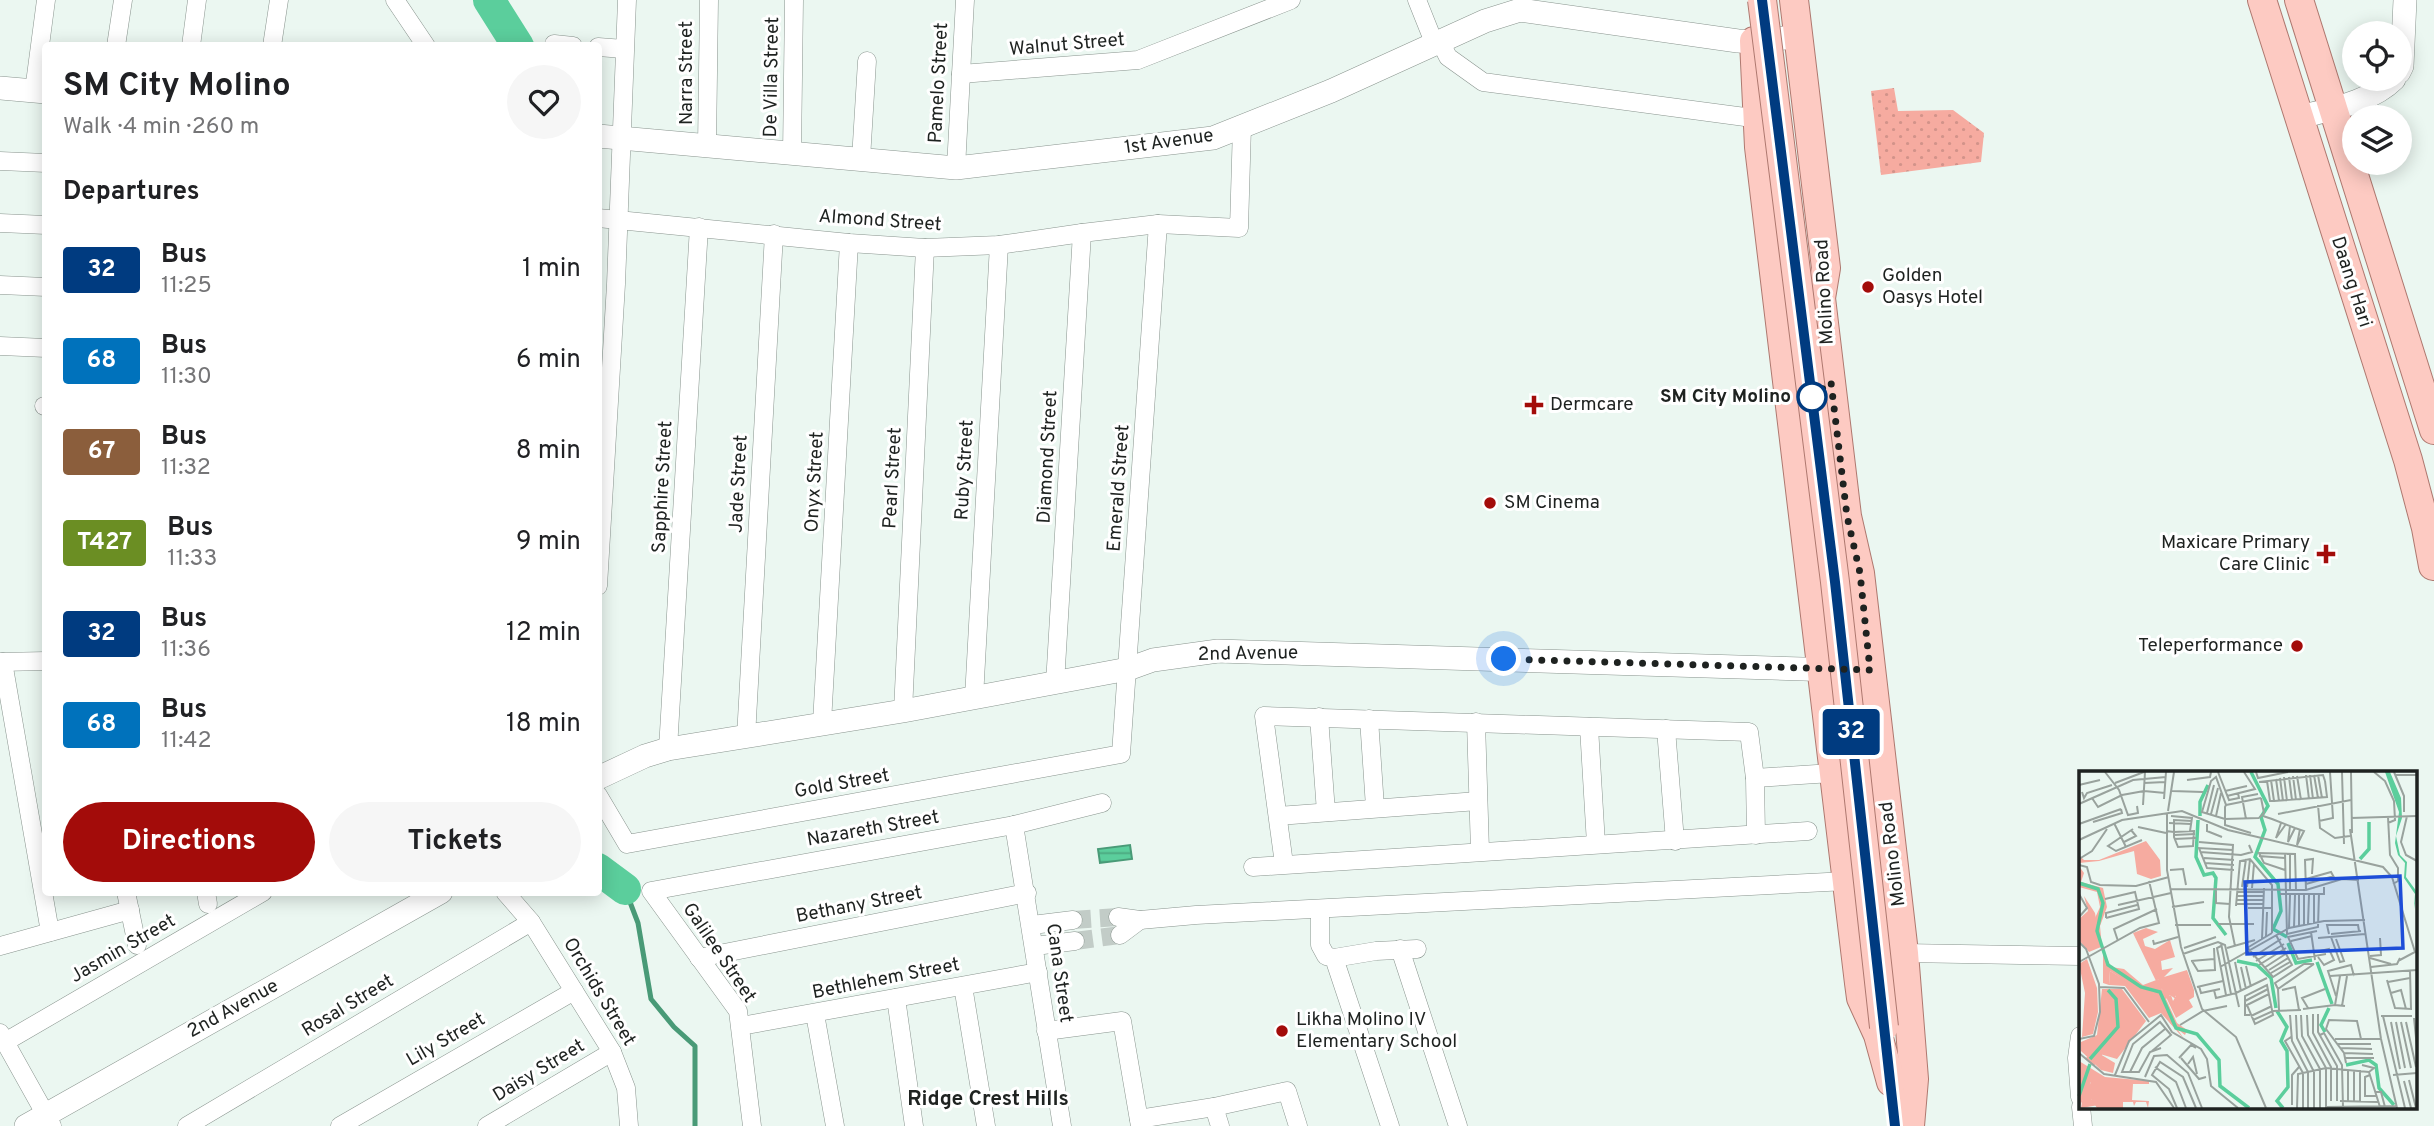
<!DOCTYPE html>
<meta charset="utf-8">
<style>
body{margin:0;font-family:Overpass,sans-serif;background:#f6f6f6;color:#202124;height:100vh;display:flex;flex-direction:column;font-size:26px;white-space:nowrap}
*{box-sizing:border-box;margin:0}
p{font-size:23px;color:#757577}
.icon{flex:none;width:38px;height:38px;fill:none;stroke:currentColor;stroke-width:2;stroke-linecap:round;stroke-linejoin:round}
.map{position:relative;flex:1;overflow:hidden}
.drawer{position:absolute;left:42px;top:42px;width:560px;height:854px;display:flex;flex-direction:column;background:#fff;border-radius:7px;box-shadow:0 4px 18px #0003}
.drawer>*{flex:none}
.badge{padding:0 14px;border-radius:5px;font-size:24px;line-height:46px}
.controls{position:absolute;left:2342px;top:21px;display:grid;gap:14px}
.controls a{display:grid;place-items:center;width:70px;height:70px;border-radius:50%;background:#fff;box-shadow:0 4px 18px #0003;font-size:35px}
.you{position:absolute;width:35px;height:35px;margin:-18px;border:5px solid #fff;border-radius:50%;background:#1a73e8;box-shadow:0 0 0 10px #1a73e833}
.map>.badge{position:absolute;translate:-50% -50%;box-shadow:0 0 0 4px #fff}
h2{padding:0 21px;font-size:26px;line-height:63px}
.round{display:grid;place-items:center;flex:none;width:74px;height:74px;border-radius:37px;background:#f6f6f6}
.summary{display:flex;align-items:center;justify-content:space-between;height:119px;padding:0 21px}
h1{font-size:33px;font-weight:700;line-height:52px}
.cta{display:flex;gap:14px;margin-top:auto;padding:14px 21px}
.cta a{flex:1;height:80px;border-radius:42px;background:#a30c0a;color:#fff;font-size:28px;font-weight:700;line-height:80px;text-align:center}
.cta a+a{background:#f6f6f6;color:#202124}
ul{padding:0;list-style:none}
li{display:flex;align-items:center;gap:21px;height:91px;padding:0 21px}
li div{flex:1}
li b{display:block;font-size:26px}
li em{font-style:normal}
li .badge{min-width:77px;font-weight:700;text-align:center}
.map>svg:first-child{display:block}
.grass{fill:url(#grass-dots)}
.water{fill:url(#water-rules);stroke:#499a77;stroke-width:2}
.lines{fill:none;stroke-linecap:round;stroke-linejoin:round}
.stream{stroke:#499a77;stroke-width:5}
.river{stroke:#5bce9c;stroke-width:32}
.minor-tunnel{stroke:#c2ccc7;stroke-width:18;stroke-dasharray:18 9;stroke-linecap:butt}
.minor-casing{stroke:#89948e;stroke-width:19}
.tertiary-casing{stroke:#89948e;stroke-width:24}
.primary-casing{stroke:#ae786f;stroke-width:30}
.minor{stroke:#fff;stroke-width:18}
.tertiary{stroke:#fff;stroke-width:23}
.primary{stroke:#fdcac2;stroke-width:28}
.primary-bridge-casing{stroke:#ae786f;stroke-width:30;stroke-linecap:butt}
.primary-bridge{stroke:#fdcac2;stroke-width:28}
.line-casing{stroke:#fff;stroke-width:16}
.line{stroke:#003b80;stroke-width:10}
.walk{stroke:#1e2220;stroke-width:7;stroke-dasharray:0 12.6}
.poi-dot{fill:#a30c0a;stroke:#fff;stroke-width:2.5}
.stop-dot{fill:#fff;stroke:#003b80;stroke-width:3.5}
.labels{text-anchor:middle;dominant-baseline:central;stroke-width:6;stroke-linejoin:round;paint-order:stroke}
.street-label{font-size:19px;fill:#1e2220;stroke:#fff}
.poi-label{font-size:19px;fill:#1e2220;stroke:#fff;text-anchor:start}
.stop-label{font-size:19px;font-weight:bold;fill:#1e2220;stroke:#fff;text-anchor:end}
.neighbourhood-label{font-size:21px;font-weight:bold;fill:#1e2220;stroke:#fff}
.inset-river{fill:none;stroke:#5bce9c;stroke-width:3.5}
.inset-road{fill:none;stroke:#99a29d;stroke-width:2}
.view{fill:#1d4ed8;fill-opacity:0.15;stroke:#1d4ed8;stroke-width:3.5}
.inset-edge{fill:none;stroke:#1e2220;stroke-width:3.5}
</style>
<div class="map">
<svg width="2434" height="1126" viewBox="0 0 2434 1126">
<defs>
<pattern id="grass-dots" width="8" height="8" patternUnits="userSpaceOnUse" patternTransform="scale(1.75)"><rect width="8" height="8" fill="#f6aba0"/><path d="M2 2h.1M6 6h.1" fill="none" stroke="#d2938a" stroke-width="1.8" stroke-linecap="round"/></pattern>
<pattern id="water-rules" width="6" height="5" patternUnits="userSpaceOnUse" patternTransform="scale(1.75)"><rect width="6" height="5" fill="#5bce9c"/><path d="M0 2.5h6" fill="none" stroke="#4ba77f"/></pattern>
</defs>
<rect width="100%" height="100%" fill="#ebf7f1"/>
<!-- grass -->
<polygon class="grass" points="1894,88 1898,111 1953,110 1984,133 1981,162 1881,175 1871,91"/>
<!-- water -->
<polygon class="water" points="1130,845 1132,859 1100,863 1098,849"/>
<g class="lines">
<!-- stream -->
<polyline class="stream" points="625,889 638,923 651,999 674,1027 695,1046 695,1126"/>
<!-- river -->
<g class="river">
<polyline points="489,0 518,46"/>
<polyline points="598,869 625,889"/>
</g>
<!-- minor-tunnel -->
<g class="minor-tunnel">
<polyline points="1073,920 1118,917"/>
<polyline points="1075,941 1120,935"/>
</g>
<defs>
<g id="minor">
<polyline points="395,0 426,46"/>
<polyline points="1417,0 1435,45"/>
<polyline points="1441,43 1448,57 1483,82 1760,119"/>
<polyline points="554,44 573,46"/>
<polyline points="116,46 123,0"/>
<polyline points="191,46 197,0"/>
<polyline points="272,46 279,0"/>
<polyline points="598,47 624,49"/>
<polyline points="961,74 1138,60 1291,0"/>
<polyline points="34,91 46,0"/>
<polyline points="707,146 709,0"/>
<polyline points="792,154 794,0"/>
<polyline points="861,159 867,61"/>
<polyline points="0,161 46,163"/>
<polyline points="956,168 965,0"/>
<polyline points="598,218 849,243 925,248 999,245 1082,233 1158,224 1239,228 1242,126"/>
<polyline points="0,223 46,225"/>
<polyline points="0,285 46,287"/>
<polyline points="0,346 46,348"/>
<polyline points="44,406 46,406"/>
<polyline points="598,586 616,284 627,0"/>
<polyline points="0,662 46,661"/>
<polyline points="3,662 50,932"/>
<polyline points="1055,684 1082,233"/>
<polyline points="974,698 999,245"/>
<polyline points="903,711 925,248"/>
<polyline points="1319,717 1326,812"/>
<polyline points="1369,719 1375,807"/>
<polyline points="1476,722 1480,851"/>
<polyline points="822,723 849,243"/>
<polyline points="1589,727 1596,844"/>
<polyline points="1666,729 1675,841"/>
<polyline points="746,737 774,234"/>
<polyline points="668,749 699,227"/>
<polyline points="1755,778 1832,773"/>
<polyline points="598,795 627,844 1121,754 1158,224"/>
<polyline points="1278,816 1478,801"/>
<polyline points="1014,825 1062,1126"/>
<polyline points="1284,864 1264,716 1749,732 1755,778 1756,835"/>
<polyline points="1253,867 1808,831"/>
<polyline points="126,892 137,945"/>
<polyline points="206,892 208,904"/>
<polyline points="505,892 531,922 612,1052 626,1088 629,1126"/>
<polyline points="1320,909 1320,945 1326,956 1334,958 1390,1126"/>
<polyline points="1118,917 1140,920 1196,915 1847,881"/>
<polyline points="1032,925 1073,920"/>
<polyline points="1120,935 1140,920"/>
<polyline points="0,946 130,910"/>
<polyline points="1035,946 1075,941"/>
<polyline points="1400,949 1458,1126"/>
<polyline points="1904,953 2080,956"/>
<polyline points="699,958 1027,893"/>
<polyline points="1334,958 1376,951 1417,949"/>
<polyline points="963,986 986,1126"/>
<polyline points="896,998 914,1126"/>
<polyline points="815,1014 835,1126"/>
<polyline points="741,1026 1038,972"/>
<polyline points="1046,1031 1122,1021 1140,1126"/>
<polyline points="0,1033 52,1126"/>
<polyline points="2080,1036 2077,1058 2080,1097"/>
<polyline points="5,1042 263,892"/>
<polyline points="1214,1107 1220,1126"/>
<polyline points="2081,1107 2083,1126"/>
<polyline points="1139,1119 1214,1107 1287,1091 1298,1126"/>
<polyline points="187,1126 531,922"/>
<polyline points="340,1126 574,991"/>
<polyline points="487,1126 612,1052"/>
<polyline points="752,1126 738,1011 651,891 1014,825 1102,803"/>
</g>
<g id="tertiary">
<polyline points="2399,72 2402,66 2405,0"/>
<polyline points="0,88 46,92"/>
<path d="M2300 117C2331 109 2371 102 2394 79"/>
<polyline points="598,136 956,168 1213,138 1331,91 1485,21 1520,10 1738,41 1755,42 1798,36"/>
<polyline points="598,778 645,756 668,749 903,711 1128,669 1153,660 1218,651 1836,670"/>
<polyline points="26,1126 441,892"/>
</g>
<g id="primary">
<polyline points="1794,0 1826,268 1821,298 1847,516 1860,573 1904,953 1914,1079 1910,1126"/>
<polyline points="2262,0 2408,460 2426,528 2433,566"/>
<polyline points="2299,0 2434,430"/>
<polyline points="1754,41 1759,147 1859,983 1861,998 1878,1035 1891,1082"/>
</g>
</defs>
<!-- minor casing -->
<use href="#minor" class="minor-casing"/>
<!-- tertiary casing -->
<use href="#tertiary" class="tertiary-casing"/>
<!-- primary casing -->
<use href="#primary" class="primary-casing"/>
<!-- minor -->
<use href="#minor" class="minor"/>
<!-- tertiary -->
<use href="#tertiary" class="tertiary"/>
<!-- primary -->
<use href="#primary" class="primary"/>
<defs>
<polyline id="primary-bridge" points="1762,0 1835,582 1884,1027"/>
</defs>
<!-- primary-bridge casing -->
<use href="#primary-bridge" class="primary-bridge-casing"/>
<!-- primary-bridge -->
<use href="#primary-bridge" class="primary-bridge"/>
</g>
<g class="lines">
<defs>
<polyline id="line" points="1762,0 1835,582 1895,1126"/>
</defs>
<!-- line casing -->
<use href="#line" class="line-casing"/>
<!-- line -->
<use href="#line" class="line"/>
<!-- walk -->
<polyline class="walk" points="1504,659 1870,670 1860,573 1847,516 1831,382 1812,397"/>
</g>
<!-- markers -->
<g class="poi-dot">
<circle cx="1868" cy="287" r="7"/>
<path d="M1530.5 394.5h7v7h7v7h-7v7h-7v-7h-7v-7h7z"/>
<circle cx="1490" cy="503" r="7"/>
<path d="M2322.5 543.5h7v7h7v7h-7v7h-7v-7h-7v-7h7z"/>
<circle cx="2297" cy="646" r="7"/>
<circle cx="1282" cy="1031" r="7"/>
</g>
<circle class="stop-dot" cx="1812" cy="397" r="14"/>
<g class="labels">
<!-- street labels -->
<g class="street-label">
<text transform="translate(1067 45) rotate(-5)">Walnut Street</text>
<text transform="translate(687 73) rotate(-90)">Narra Street</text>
<text transform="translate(772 77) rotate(-89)">De Villa Street</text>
<text transform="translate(939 83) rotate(-87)">Pamelo Street</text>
<text transform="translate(1169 142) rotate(-8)">1st Avenue</text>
<text transform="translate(880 221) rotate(4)">Almond Street</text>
<text transform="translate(2351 282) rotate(72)">Daang Hari</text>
<text transform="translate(1825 292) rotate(-93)">Molino Road</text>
<text transform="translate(1048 457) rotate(-87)">Diamond Street</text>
<text transform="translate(965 470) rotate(-87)">Ruby Street</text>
<text transform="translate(893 478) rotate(-87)">Pearl Street</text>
<text transform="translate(815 482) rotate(-87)">Onyx Street</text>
<text transform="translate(739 484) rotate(-87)">Jade Street</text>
<text transform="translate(663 487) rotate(-87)">Sapphire Street</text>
<text transform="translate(1119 488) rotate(-86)">Emerald Street</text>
<text transform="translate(1248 654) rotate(-1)">2nd Avenue</text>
<text transform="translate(842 784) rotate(-10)">Gold Street</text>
<text transform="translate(873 829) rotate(-10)">Nazareth Street</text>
<text transform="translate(1893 854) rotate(-97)">Molino Road</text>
<text transform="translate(859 905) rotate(-11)">Bethany Street</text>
<text transform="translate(123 949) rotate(-30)">Jasmin Street</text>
<text transform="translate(719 953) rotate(56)">Galilee Street</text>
<text transform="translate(1059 973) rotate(82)">Cana Street</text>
<text transform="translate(886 979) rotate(-11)">Bethlehem Street</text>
<text transform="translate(599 992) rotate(59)">Orchids Street</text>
<text transform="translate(348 1006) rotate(-31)">Rosal Street</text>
<text transform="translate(233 1009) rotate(-29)">2nd Avenue</text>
<text transform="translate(446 1040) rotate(-30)">Lily Street</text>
<text transform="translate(539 1071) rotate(-31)">Daisy Street</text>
</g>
<!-- poi labels -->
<g class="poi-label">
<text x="1882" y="276">Golden<tspan x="1882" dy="22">Oasys Hotel</tspan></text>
<text x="1550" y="405">Dermcare</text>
<text x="1504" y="503">SM Cinema</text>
<text x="2310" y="543" text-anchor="end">Maxicare Primary<tspan x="2310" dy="22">Care Clinic</tspan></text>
<text x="2283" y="646" text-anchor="end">Teleperformance</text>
<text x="1296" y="1020">Likha Molino IV<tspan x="1296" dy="22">Elementary School</tspan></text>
</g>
<!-- stop labels -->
<g class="stop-label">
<text x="1791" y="397">SM City Molino</text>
</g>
<!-- neighbourhood labels -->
<g class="neighbourhood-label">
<text x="988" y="1099">Ridge Crest Hills</text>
</g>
</g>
<!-- overview -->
<g transform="translate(2079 771)">
<rect width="338" height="338" fill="#ebf7f1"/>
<path d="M5 125 16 142 22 176 10 181 0 169V148L9 140ZM67 157 79 161 64 168 66 175 76 178 91 169 96 186 82 190 83 199 94 197 85 206 108 199 115 219V226L110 229 114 236 97 247 87 226 92 224 94 230 97 225 87 223 78 213 80 208 77 210 54 162ZM8 188 18 217 19 241 14 263 3 266 6 222 0 193ZM31 200 61 218H72L105 268 82 242 70 247 46 215 30 214ZM23 218H43L67 250 38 288 21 283 36 292 34 302 22 299 2 280V271L18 264ZM13 311 12 328 20 334 2 337 5 318Z" fill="#f6aba0"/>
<path d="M67 70 81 89 82 105 72 108 58 103 55 80 20 90 0 92V84L5 89H20ZM0 95 5 102 2 111 24 117 28 136 21 155 23 176 16 147 21 136 18 121 0 116ZM24 179 32 196 45 198 64 214 80 208 83 219 95 222 98 229 91 224 87 228 98 252 108 259 106 264 91 252 72 218H59L31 200 30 214 24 212ZM32 218 40 229 42 257 15 295 6 288 37 255 35 229 23 219ZM0 290 26 306 70 310V313H54L53 329 70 330 69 337 67 331H57L55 335 54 331H44V337H18L12 328V311L0 337Z" fill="#f6aba0"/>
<path d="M306 1H311L322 27 323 47 317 65 321 84 328 91 327 106 338 121 335 138 336 123 325 107 326 92 319 84 316 72 320 41Z" fill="#5bce9c"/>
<path class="inset-river" d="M172 1 189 35 182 46 186 59 176 86 199 113 202 140 194 158 208 166M121 45V31L129 14M119 49 117 86 125 104 134 102 137 107 134 147 147 164M281 88 290 78V51M0 112 19 118 24 132 18 160 29 194 62 216 81 221 97 257 118 263 140 289 141 315 170 337M209 172 217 192 233 189M158 190 178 194 192 207 197 237M238 191 253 233M198 240 208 256 202 270 208 280 209 316 198 330 204 337M246 261 242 254 250 237M11 288 39 256 37 228 29 219M267 294 290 289 297 294 300 317 315 334M0 325 11 293"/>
<path class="inset-road" d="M26 1 40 19 49 44 59 42 58 35M139 1 150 29 160 27 159 22M177 1 179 7 209 1M263 1 265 73M272 1 273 62M295 1 306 10 315 30 316 49 309 52M315 1 325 25V41M227 4 230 28M231 4 234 28M235 4 239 27M239 4 243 27M316 4H338M214 5 217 29M218 5 222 29M205 6 208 30M210 6 213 29M201 7 204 30M197 8 200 30M108 9 131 6 132 1M192 9 195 30M188 10 191 30H195L248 26 246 10M180 11 244 4 246 10M36 12 65 1M65 12 86 11M0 14 21 9M65 20 86 22M93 20 124 21M146 20 168 15M3 21 5 27 8 22 33 14M148 25 176 18 165 1M13 27 19 36 43 24 65 20M85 28 87 1M0 33 54 9 87 6M64 34 66 1M147 34 182 27M239 34 241 57 256 67 271 65M89 40 95 1M88 42V99L102 176 123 238 157 266 187 337M128 42 135 14M132 43 139 17M199 43 272 29M92 45 113 47 111 60M137 45 142 22M184 45 193 48 216 57 225 60 218 74 221 58M328 45 322 71 327 84 338 90M309 46 311 84 319 97V110L314 113M180 47 185 42 182 27M272 47 338 45M167 48 163 26 179 23M240 50 254 47 251 1M14 51 43 42 42 38M35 52 47 76M90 52 112 53M202 52 197 67 207 53M0 53 42 38M128 53V60L143 66M211 55 209 71 216 57M59 56 87 62M54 58 29 75 37 80 63 69M271 58 302 268 318 337M87 60 95 61 115 60 114 75 99 76 95 66V49L113 50M172 62 146 54V36L147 34 137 6 132 10 123 41 146 48 180 47M95 64 116 63M95 68 117 67M0 69 43 49 103 40 149 59 304 96 313 106 336 181 319 190M45 71 57 65 52 59M120 71 154 74 150 146 156 175M154 79 120 77 128 97 155 99M121 81 162 84 173 81 170 74M206 82 208 163 239 156 240 122M211 82V118M180 85 206 87M125 87 155 89M0 88 13 80 28 58M126 92 155 94M0 94 8 96 12 111 21 114 57 115 90 106M91 99 104 98 107 114M206 99 185 92 180 82 216 83 217 119M227 108 252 101 257 110M227 113 255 105M163 116 167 88M168 116 171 88M137 117V132L151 133M173 117 175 93M92 118 227 119 263 108 280 109M227 119 226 89 234 88 233 103M158 121H185M0 123 8 137 0 146M201 123H245V116M158 125H185M26 128 56 121 60 138 27 147M158 129H184M158 133H184M39 134 92 122M157 135 161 90 171 88 193 114V162M93 136 125 131M169 137H192M27 147V142L58 134M235 152V123M139 153H175M229 153 230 124M96 154H132M225 154V124M220 155V124M215 156 216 124M210 157 211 124M238 160 209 166 219 188 247 183M232 161 236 189M250 163 248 154H279L280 160M252 163 282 160M187 165 188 141M252 166 261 191 265 190 257 168M239 167 286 163M183 168 185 117M74 169 75 173 99 166M39 170 35 158 78 138M212 170 233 165M0 171 7 178 20 213 21 241 15 265 0 268M142 172 152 223M142 175 138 177 147 224M167 175 194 206 213 194 197 164M105 177 137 166M148 177 176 169M168 177 193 162M104 183 139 171 146 174 160 236M291 185 302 184 301 167M174 186 202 168M239 186 245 194 255 189 250 178 241 180M291 187 312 193M112 190 135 188M113 190 119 200 136 199 135 177M177 190 205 173M0 191 61 157 80 152 70 110M156 191 162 220M180 194 207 177M167 195 172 216M141 196 210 157 245 150 286 149M162 196 167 218M292 196 318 193 321 187M185 197 208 182M190 199 209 187M192 202 211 191M251 205 338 199M261 205 256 234 266 235M308 209 316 237 332 238 331 200M0 210V267M309 211 331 207M120 215 122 222 141 218M20 216 45 217 70 251M118 216 144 210M199 218 196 212 225 193H235M199 218 235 193M199 218 200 239M135 219 137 227 157 222 188 207M203 219 216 216 220 239M312 222 322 219 327 238M257 225 249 200 272 194 275 205M166 230 189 218M168 234 176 253 194 244 188 214 166 225V244H171M166 235 190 223M263 235 268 205M229 237 223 227 246 218M224 238 256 234M234 243V262L252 296V330M239 243V261L258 295V330M211 244 213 270 229 301V337M217 244 218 267 235 301V337M222 244 223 265 241 298V337M228 244 229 264 247 297V337M172 245 193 235M302 245H333M304 245 326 337M335 247 338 277M174 249 194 240 222 239M312 251 321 298M317 251 326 297M322 251 332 297M327 251 337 296M101 254 124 240 148 235M241 264 245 262 263 294 264 337M212 266 206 270 224 302V337M256 268H302M258 273H292M261 277 293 278M73 280 92 264 81 251 54 273 43 301H60L71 281 82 277M0 282 25 303 77 311 95 337M265 282 294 283M100 287 112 274 117 277M102 287 120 308 127 306M266 287H295M267 292 265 282 247 258 250 249 278 250 282 268M109 293 114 286 118 303M283 294 295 297 290 301 301 336M76 296 97 311 107 337M275 299V331M281 299V331M269 300V330M51 301 63 277 86 258M36 304 50 270 82 244 93 261 122 278 128 288 132 315 159 337M291 304 286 306V325H297M314 304 338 302M66 306 75 285 88 284 109 302 123 337M330 309 337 337M325 310 332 337M296 321H302L306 336M261 330 299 331M213 334V304L220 296M247 336 318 335M98 337 90 318 73 304 81 291 104 306 117 337M218 337 219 303 247 297 290 301"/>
<path class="view" d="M321 105 324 177 168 183 166 111Z"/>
<rect width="338" height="338" class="inset-edge"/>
</g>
</svg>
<div class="controls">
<a><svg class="icon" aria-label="locate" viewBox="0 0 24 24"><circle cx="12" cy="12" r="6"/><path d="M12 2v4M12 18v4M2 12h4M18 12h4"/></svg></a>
<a><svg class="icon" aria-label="layers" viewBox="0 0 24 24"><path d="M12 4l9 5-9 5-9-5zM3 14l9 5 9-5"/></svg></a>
</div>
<div class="you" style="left:1504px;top:659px"></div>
<b class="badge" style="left:1851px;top:732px;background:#003b80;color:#fff">32</b>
<section class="drawer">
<div class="summary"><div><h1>SM City Molino</h1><p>Walk · 4 min · 260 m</p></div><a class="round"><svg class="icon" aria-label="heart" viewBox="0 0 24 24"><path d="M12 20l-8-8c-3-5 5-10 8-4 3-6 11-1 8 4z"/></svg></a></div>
<h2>Departures</h2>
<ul>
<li><span class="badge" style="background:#003b80;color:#fff">32</span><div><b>Bus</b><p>11:25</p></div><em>1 min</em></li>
<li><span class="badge" style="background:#0072bc;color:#fff">68</span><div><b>Bus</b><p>11:30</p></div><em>6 min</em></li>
<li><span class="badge" style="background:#8b5e3c;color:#fff">67</span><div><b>Bus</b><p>11:32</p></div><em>8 min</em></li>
<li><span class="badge" style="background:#6b8e23;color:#fff">T427</span><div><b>Bus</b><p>11:33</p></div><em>9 min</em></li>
<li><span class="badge" style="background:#003b80;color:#fff">32</span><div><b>Bus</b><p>11:36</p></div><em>12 min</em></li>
<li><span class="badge" style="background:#0072bc;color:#fff">68</span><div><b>Bus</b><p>11:42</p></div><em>18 min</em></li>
</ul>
<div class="cta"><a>Directions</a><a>Tickets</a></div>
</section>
</div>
